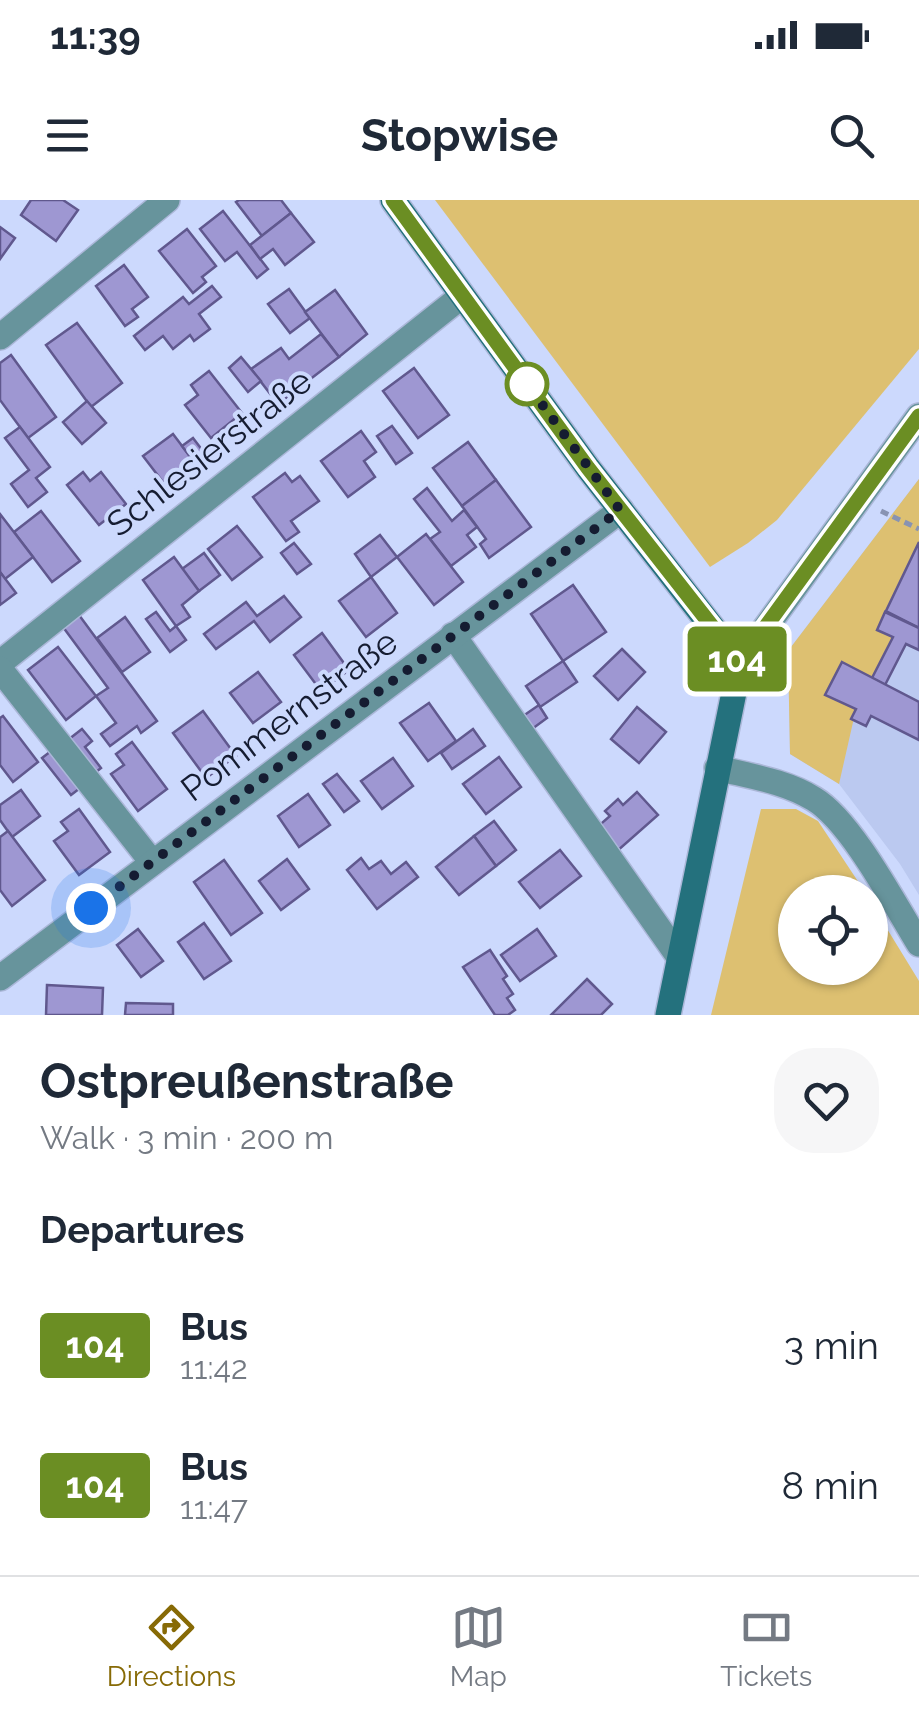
<!DOCTYPE html>
<meta charset="utf-8">
<style>
body{margin:0;font-family:Raleway,sans-serif;background:#f6f6f7;color:#1f2937;height:100vh;display:flex;flex-direction:column;font-size:38px;white-space:nowrap}
*{box-sizing:border-box;margin:0}
p{font-size:32px;color:#747a83}
.icon{flex:none;width:55px;height:55px;fill:none;stroke:currentColor;stroke-width:2;stroke-linecap:round;stroke-linejoin:round}
.map{position:relative;height:815px;overflow:hidden}
.drawer{display:flex;flex-direction:column;background:#fff;flex:1}
.drawer>*{flex:none}
.badge{padding:0 20px;border-radius:8px;font-size:35px;line-height:65px}
.buttons{position:absolute;left:778px;top:675px;display:grid;gap:20px}
.buttons a{display:grid;place-items:center;width:110px;height:110px;border-radius:50%;background:#fff;box-shadow:0 2px 8px #0004;font-size:50px}
.you{position:absolute;width:50px;height:50px;margin:-25px;border:8px solid #fff;border-radius:50%;background:#1a73e8;box-shadow:0 0 0 15px #1a73e833}
.map>.badge{position:absolute;translate:-50% -50%;box-shadow:0 0 0 5px #fff}
h2{padding:0 40px;font-size:38px;line-height:90px}
.round{display:grid;place-items:center;flex:none;width:105px;height:105px;border-radius:40px;background:#f6f6f7}
.overview{display:flex;align-items:center;justify-content:space-between;height:170px;padding:0 40px}
h1{font-size:48px;font-weight:700;line-height:75px}
ul{padding:0;list-style:none}
li{display:flex;align-items:center;gap:30px;height:140px;padding:0 40px}
li div{flex:1}
li b{display:block;font-size:38px}
li em{font-style:normal}
li .badge{min-width:110px;font-weight:700;text-align:center}
.status{display:flex;justify-content:space-between;align-items:center;height:70px;padding:0 50px;background:#fff;direction:ltr}
.status svg{height:28px;fill:currentColor}
header{display:flex;justify-content:space-between;align-items:center;height:130px;padding:0 40px;background:#fff;font-size:45px;font-weight:700}
.tab-bar{display:flex;justify-content:space-around;align-items:center;height:140px;border-top:2px solid #e0e1e3;background:#fff;font-size:28px;color:#747a83}
.tab-bar a{display:grid;justify-items:center;gap:5px}
.tab-bar .on{color:#876a06}
.map>svg:first-child{display:block}
.built{fill:#bbc9f0}
.green{fill:#ddc071}
.building{fill:#9e97d2;stroke:#60588e;stroke-width:2.5}
.lines{fill:none;stroke-linecap:round;stroke-linejoin:round}
.minor-casing{stroke:#abb7d8;stroke-width:28}
.secondary-casing{stroke:#abb7d8;stroke-width:28}
.path{stroke:#8893b2;stroke-width:5;stroke-dasharray:8 5;stroke-linecap:butt}
.minor{stroke:#67949c;stroke-width:25}
.secondary{stroke:#24717d;stroke-width:25}
.line-casing{stroke:#fff;stroke-width:22}
.line{stroke:#6b8e23;stroke-width:15}
.walk{stroke:#151c31;stroke-width:10;stroke-dasharray:0 18}
.stop-dot{fill:#fff;stroke:#6b8e23;stroke-width:5}
.labels{text-anchor:middle;dominant-baseline:central;stroke-width:8;stroke-linejoin:round;paint-order:stroke}
.street-label{font-size:35px;fill:#151c31;stroke:#ccd9fd}
</style>
<div class="status"><b>11:39</b><svg viewBox="0 0 49 12"><path d="M0 12V9h3v3zM5 12V6h3v6zM10 12V3h3v9zM15 12V0h3v12zM26 1h20v11H26zM47 4h2v5h-2z"/></svg></div>
<header><svg class="icon" aria-label="menu" viewBox="0 0 24 24"><path d="M4 6h16M4 12h16M4 18h16"/></svg>Stopwise<svg class="icon" aria-label="search" viewBox="0 0 24 24"><circle cx="10" cy="10" r="6"/><path d="M15 15l6 6"/></svg></header>
<div class="map">
<svg width="919" height="815" viewBox="0 0 919 815">
<rect width="100%" height="100%" fill="#ccd9fd"/>
<!-- built -->
<polygon class="built" points="919,279 919,695 900,664 839,584 790,554 788,451"/>
<!-- green -->
<g class="green">
<polygon points="435,0 919,0 919,149 777,320 748,343 710,367"/>
<polygon points="919,279 919,342 877,429 893,437 872,478 842,463 826,495 856,509 839,584 790,554 788,451"/>
<polygon points="761,609 796,609 818,621 865,692 795,692 795,768 870,768 870,701 919,781 919,815 711,815"/>
</g>
<!-- building -->
<g class="building">
<polygon points="31,0 63,0 78,10 56,41 21,15"/>
<polygon points="239,0 281,0 291,13 262,36 236,2"/>
<polygon points="223,11 268,69 257,78 237,52 225,61 200,29"/>
<polygon points="291,13 314,42 285,65 273,49 260,59 250,45"/>
<polygon points="0,27 15,38 0,59"/>
<polygon points="187,29 216,66 202,77 206,82 193,93 159,51"/>
<polygon points="124,65 148,97 132,109 138,117 125,126 96,86"/>
<polygon points="212,86 221,97 199,114 210,129 194,141 190,135 173,149 163,136 145,150 134,136 183,97 189,104"/>
<polygon points="289,89 310,118 290,133 268,104"/>
<polygon points="335,90 367,134 339,157 305,112"/>
<polygon points="77,123 122,183 91,207 46,145"/>
<polygon points="321,134 339,157 278,204 251,169 281,148 289,159"/>
<polygon points="11,155 56,217 28,238 0,200 0,163"/>
<polygon points="241,157 261,181 248,192 229,168"/>
<polygon points="414,168 449,215 418,238 383,191"/>
<polygon points="209,171 242,213 211,238 185,205 198,195 191,185"/>
<polygon points="87,201 106,223 82,244 63,222"/>
<polygon points="392,226 412,253 396,264 377,236"/>
<polygon points="20,227 50,267 36,278 47,292 28,307 11,284 29,270 5,238"/>
<polygon points="361,231 376,252 364,261 375,277 348,297 321,261"/>
<polygon points="173,234 198,267 169,290 143,256"/>
<polygon points="193,238 209,259 198,267 182,246"/>
<polygon points="468,242 496,280 462,306 433,268"/>
<polygon points="83,272 90,281 101,272 126,304 99,325 67,285"/>
<polygon points="285,273 292,282 300,276 319,301 291,321 299,332 286,341 253,297"/>
<polygon points="496,280 531,327 489,358 480,344 486,339 462,306"/>
<polygon points="427,288 452,321 464,310 477,327 467,335 476,347 451,366 430,339 440,332 414,299"/>
<polygon points="41,311 80,361 52,382 14,332"/>
<polygon points="0,314 33,357 5,379 0,372"/>
<polygon points="237,326 262,357 232,380 208,349"/>
<polygon points="426,334 463,382 434,405 397,357"/>
<polygon points="380,335 397,357 371,377 355,354"/>
<polygon points="919,342 919,428 886,411"/>
<polygon points="294,343 311,364 297,374 281,353"/>
<polygon points="204,353 220,375 199,391 182,369"/>
<polygon points="174,357 199,391 182,405 190,417 176,426 143,380"/>
<polygon points="0,372 16,393 0,405"/>
<polygon points="371,377 397,413 366,437 339,401"/>
<polygon points="573,385 606,432 563,461 531,414"/>
<polygon points="284,396 301,417 270,442 254,421 216,449 204,434 246,402 257,416"/>
<polygon points="156,412 170,431 176,426 186,440 170,452 146,419"/>
<polygon points="885,412 919,428 919,450 906,444 885,485 872,478 893,437 877,430"/>
<polygon points="79,415 157,521 141,533 137,526 110,546 101,534 116,523 96,496 108,488 63,427"/>
<polygon points="125,417 150,452 122,472 97,438"/>
<polygon points="322,433 349,470 321,491 294,455"/>
<polygon points="58,447 96,496 66,520 28,470"/>
<polygon points="622,449 645,472 618,500 594,476"/>
<polygon points="563,461 577,482 540,507 547,518 532,529 523,516 539,505 526,486"/>
<polygon points="842,462 919,502 919,540 871,516 866,526 851,519 856,509 825,495"/>
<polygon points="258,472 281,502 253,523 230,493"/>
<polygon points="429,503 456,541 428,561 400,523"/>
<polygon points="637,507 666,532 639,563 611,539"/>
<polygon points="203,511 236,556 206,578 173,533"/>
<polygon points="3,516 38,562 13,582 0,565 0,518"/>
<polygon points="82,529 92,541 85,547 101,568 91,576 64,543"/>
<polygon points="473,529 485,546 452,569 441,553"/>
<polygon points="132,542 167,589 138,611 111,574 124,565 116,554"/>
<polygon points="55,548 84,585 71,595 42,558"/>
<polygon points="499,557 521,587 486,614 463,584"/>
<polygon points="393,558 413,586 382,609 361,581"/>
<polygon points="337,574 359,601 344,612 323,584"/>
<polygon points="21,590 40,616 12,637 0,620 0,605"/>
<polygon points="637,592 658,615 616,652 595,629 610,616 605,611 618,599 623,605"/>
<polygon points="308,594 330,625 299,647 278,616"/>
<polygon points="79,609 110,652 79,675 54,641 68,631 61,622"/>
<polygon points="494,621 516,650 496,666 474,636"/>
<polygon points="8,631 45,680 12,706 0,690 0,637"/>
<polygon points="474,636 496,666 459,695 436,667"/>
<polygon points="560,650 581,676 540,708 519,682"/>
<polygon points="361,658 369,669 381,661 391,674 406,662 418,677 377,709 347,670"/>
<polygon points="287,659 309,689 281,710 259,681"/>
<polygon points="224,660 262,713 231,735 194,682"/>
<polygon points="204,723 231,761 204,779 178,742"/>
<polygon points="138,729 163,761 141,777 117,745"/>
<polygon points="537,729 556,756 520,781 501,755"/>
<polygon points="490,750 507,776 503,779 513,794 507,798 515,810 508,815 495,815 463,767"/>
<polygon points="587,779 612,804 601,815 551,815"/>
<polygon points="47,785 103,788 102,815 46,815"/>
<polygon points="126,803 173,804 173,815 125,815"/>
</g>
<g class="lines">
<defs>
<g id="minor">
<polyline points="0,137 167,0"/>
<polyline points="453,435 679,757"/>
<polyline points="0,463 462,96"/>
<polyline points="740,463 919,216"/>
<polyline points="0,469 152,662"/>
<path d="M717 568C749 576 785 581 814 599 851 621 895 705 919 744"/>
<polyline points="0,778 621,310"/>
</g>
<polyline id="secondary" points="393,0 588,268 740,463 668,815"/>
</defs>
<!-- minor casing -->
<use href="#minor" class="minor-casing"/>
<!-- secondary casing -->
<use href="#secondary" class="secondary-casing"/>
<!-- path -->
<polyline class="path" points="881,311 919,329"/>
<!-- minor -->
<use href="#minor" class="minor"/>
<!-- secondary -->
<use href="#secondary" class="secondary"/>
</g>
<g class="lines">
<defs>
<polyline id="line" points="393,0 588,268 740,462 919,216"/>
</defs>
<!-- line casing -->
<use href="#line" class="line-casing"/>
<!-- line -->
<use href="#line" class="line"/>
<!-- walk -->
<polyline class="walk" points="91,708 620,310 527,184"/>
</g>
<!-- markers -->
<circle class="stop-dot" cx="527" cy="184" r="20"/>
<g class="labels">
<!-- street labels -->
<g class="street-label">
<text transform="translate(209 252) rotate(-38)">Schlesierstraße</text>
<text transform="translate(289 515) rotate(-37)">Pommernstraße</text>
</g>
</g>
</svg>
<div class="buttons">
<a><svg class="icon" aria-label="locate" viewBox="0 0 24 24"><circle cx="12" cy="12" r="6"/><path d="M12 2v4M12 18v4M2 12h4M18 12h4"/></svg></a>
</div>
<div class="you" style="left:91px;top:708px"></div>
<b class="badge" style="left:737px;top:459px;background:#6b8e23;color:#fff">104</b>
</div>
<section class="drawer">
<div class="overview"><div><h1>Ostpreußenstraße</h1><p>Walk · 3 min · 200 m</p></div><a class="round"><svg class="icon" aria-label="heart" viewBox="0 0 24 24"><path d="M12 20l-8-8c-3-5 5-10 8-4 3-6 11-1 8 4z"/></svg></a></div>
<h2>Departures</h2>
<ul>
<li><span class="badge" style="background:#6b8e23;color:#fff">104</span><div><b>Bus</b><p>11:42</p></div><em>3 min</em></li>
<li><span class="badge" style="background:#6b8e23;color:#fff">104</span><div><b>Bus</b><p>11:47</p></div><em>8 min</em></li>
</ul>
</section>
<nav class="tab-bar">
<a class="on"><svg class="icon" aria-label="directions" viewBox="0 0 24 24"><path d="M12 3l9 9-9 9-9-9zM9 14v-3h6M13 9l2 2-2 2"/></svg>Directions</a>
<a><svg class="icon" aria-label="map" viewBox="0 0 24 24"><path d="M3 6l6-2 6 2 6-2v14l-6 2-6-2-6 2zM9 4v14M15 6v14"/></svg>Map</a>
<a><svg class="icon" aria-label="tickets" viewBox="0 0 24 24"><path d="M3 7h18v10H3zM15 7v10"/></svg>Tickets</a>
</nav>
